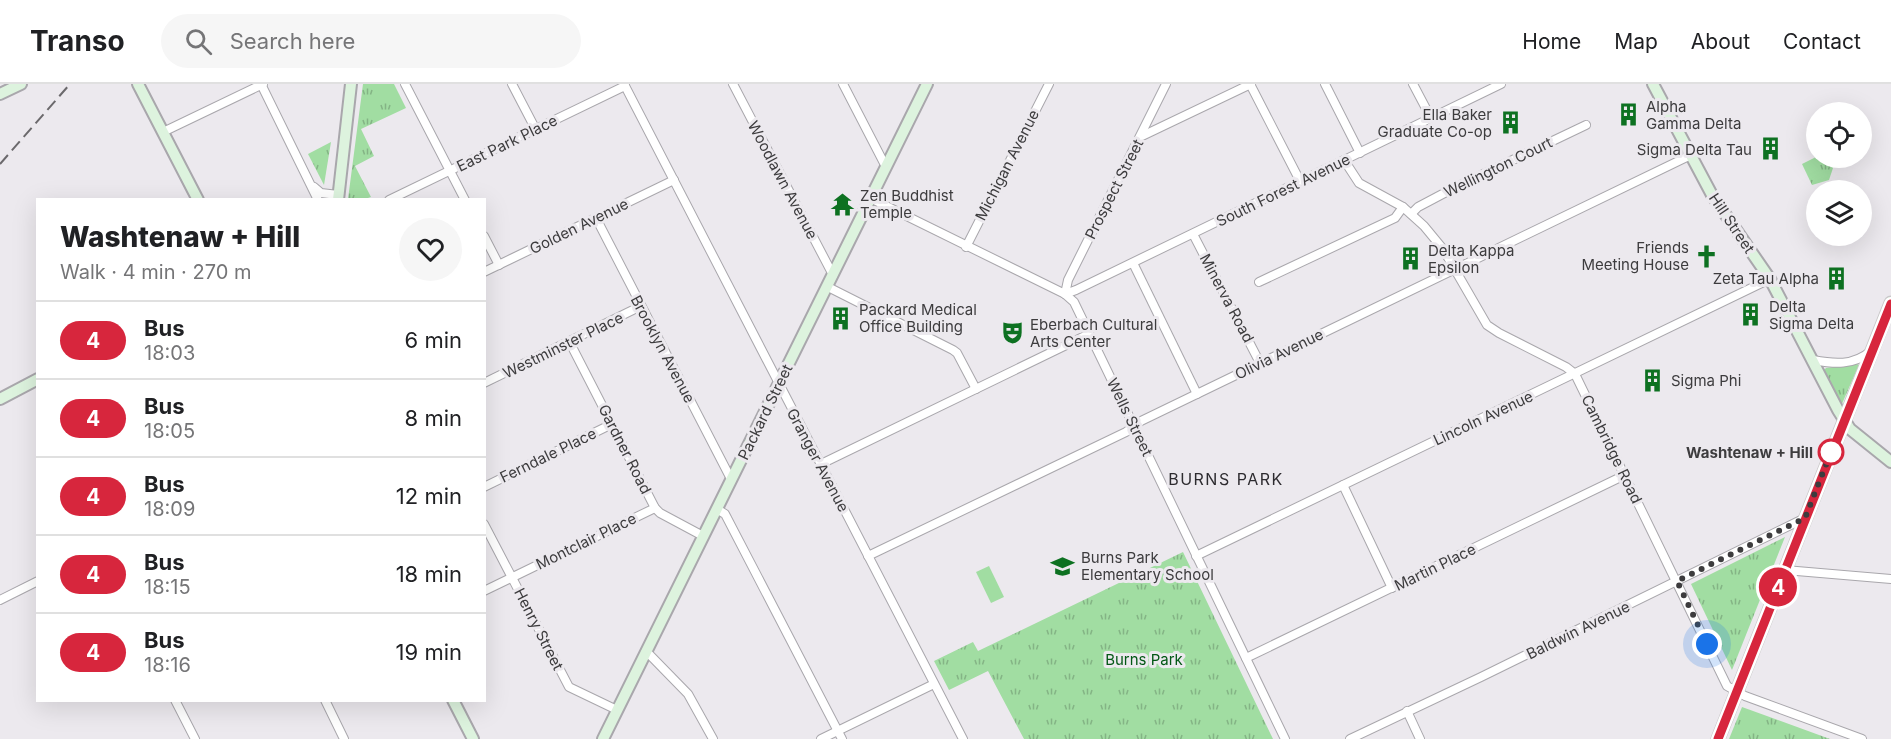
<!DOCTYPE html>
<meta charset="utf-8">
<style>
body{margin:0;font-family:Inter,sans-serif;background:#f6f6f6;color:#202124;height:100vh;display:flex;flex-direction:column;font-size:22px;white-space:nowrap}
*{box-sizing:border-box;margin:0}
p{font-size:20px;color:#757577}
.icon{flex:none;width:33px;height:33px;fill:none;stroke:currentColor;stroke-width:2;stroke-linecap:round;stroke-linejoin:round}
.map{position:relative;flex:1;overflow:hidden}
.side{position:absolute;left:36px;top:114px;width:450px;height:504px;display:flex;flex-direction:column;background:#fff;border-radius:0px;box-shadow:0 6px 24px #0002}
.side>*{flex:none}
.badge{padding:0 12px;border-radius:20px;font-size:21px;line-height:39px}
.buttons{position:absolute;left:1806px;top:18px;display:grid;gap:12px}
.buttons a{display:grid;place-items:center;width:66px;height:66px;border-radius:50%;background:#fff;box-shadow:0 6px 24px #0002;font-size:30px}
.you{position:absolute;width:30px;height:30px;margin:-15px;border:4px solid #fff;border-radius:50%;background:#1a73e8;box-shadow:0 0 0 9px #1a73e833}
.map>.badge{position:absolute;translate:-50% -50%;box-shadow:0 0 0 3px #fff}
.round{display:grid;place-items:center;flex:none;width:63px;height:63px;border-radius:32px;background:#f6f6f6}
.headline{display:flex;align-items:center;justify-content:space-between;height:102px;padding:0 24px}
h1{font-size:28px;font-weight:800;line-height:45px}
ul{padding:0;list-style:none}
li{display:flex;align-items:center;gap:18px;height:78px;padding:0 24px;border-top:2px solid #e0e0e0}
li div{flex:1}
li b{display:block;font-size:22px}
li em{font-style:normal}
li .badge{min-width:66px;font-weight:700;text-align:center}
header{display:flex;align-items:center;gap:36px;box-sizing:border-box;height:84px;padding:0 30px;background:#fff;border-bottom:2px solid #e0e0e0}
header strong{font-size:28px}
nav{display:flex;gap:33px;margin-inline-start:auto;font-size:21px}
.search{width:420px;height:54px;background:#f6f6f6;display:flex;align-items:center;gap:15px;box-sizing:border-box;padding:0 21px;border-radius:33px;color:#757577;font-size:22px}
.map>svg:first-child{display:block}
.green{fill:#a1dda2}
.park{fill:url(#park-tufts)}
.lines{fill:none;stroke-linecap:round;stroke-linejoin:round}
.street-casing{stroke:#a9a7ac;stroke-width:10}
.secondary-casing{stroke:#a9a7ac;stroke-width:14}
.primary-casing{stroke:#c9c8c9;stroke-width:15}
.street{stroke:#fff;stroke-width:8}
.secondary{stroke:#ddf3de;stroke-width:10}
.primary{stroke:#bbe8bc;stroke-width:12}
.rail{stroke:#6b696c;stroke-width:2;stroke-dasharray:12 6;stroke-linecap:butt}
.line-casing{stroke:#fff;stroke-width:14}
.line{stroke:#d7263d;stroke-width:9}
.walk{stroke:#3d3c3e;stroke-width:6;stroke-dasharray:0 10.8}
.stop-dot{fill:#fff;stroke:#d7263d;stroke-width:3}
.labels{text-anchor:middle;dominant-baseline:central;stroke-width:6;stroke-linejoin:round;paint-order:stroke}
.poi-label{font-size:15px;fill:#3d3c3e;stroke:#ece9ee;text-anchor:start}
.street-label{font-size:15px;fill:#3d3c3e;stroke:#ece9ee}
.stop-label{font-size:15px;font-weight:bold;fill:#3d3c3e;stroke:#ece9ee;text-anchor:end}
.park-label{font-size:15px;fill:#035815;stroke:#ece9ee}
.neighbourhood-label{font-size:16px;letter-spacing:1.5px;fill:#2d2b2f;stroke:#ece9ee}
</style>
<header>
<strong>Transo</strong>
<div class="search"><svg class="icon" aria-label="search" viewBox="0 0 24 24"><circle cx="10" cy="10" r="6"/><path d="M15 15l6 6"/></svg>Search here</div>
<nav><a>Home</a><a>Map</a><a>About</a><a>Contact</a></nav>
</header>
<div class="map">
<svg width="1891" height="655" viewBox="0 0 1891 655">
<defs>
<pattern id="park-tufts" width="24" height="20" patternUnits="userSpaceOnUse" patternTransform="scale(1.5)"><rect width="24" height="20" fill="#a1dda2"/><path d="M3 7l-1-3M5 7V3M7 7l1-3M15 17l-1-3M17 17v-4M19 17l1-3" fill="none" stroke="#84b485"/></pattern>
</defs>
<rect width="100%" height="100%" fill="#ece9ee"/>
<!-- green -->
<polygon class="green" points="989,482 1004,513 991,519 976,488"/>
<!-- park -->
<g class="park">
<polygon points="363,0 394,0 406,24 361,45 374,72 355,82 371,113 365,115 348,115"/>
<polygon points="331,58 324,101 308,70"/>
<polygon points="1816,73 1828,74 1833,84 1829,96 1812,101 1802,80"/>
<polygon points="1857,280 1859,281 1841,322 1824,286 1826,284"/>
<polygon points="1785,453 1732,586 1691,500"/>
<polygon points="1183,468 1273,655 1024,655 988,587 949,606 934,577 973,558 978,567"/>
<polygon points="1742,623 1830,655 1729,655"/>
</g>
<g class="lines">
<defs>
<g id="street">
<polyline points="261,0 318,116"/>
<polyline points="405,0 465,116"/>
<polyline points="512,0 536,46"/>
<polyline points="624,0 963,655"/>
<polyline points="733,0 833,191"/>
<polyline points="843,0 886,83"/>
<polyline points="1250,0 1300,97"/>
<polyline points="1325,0 1360,69"/>
<polyline points="1413,0 1431,34"/>
<polyline points="163,48 263,0"/>
<polyline points="1140,53 1251,0"/>
<polyline points="1344,76 1359,99 1403,123 1424,142 1443,165 1487,241 1499,249 1566,283 1575,290 1727,602 1745,612 1862,655"/>
<polyline points="314,103 321,109 338,111"/>
<polyline points="870,114 1065,210 1074,218 1285,655"/>
<polyline points="389,116 625,2"/>
<polyline points="1411,130 1418,123 1452,105 1586,41"/>
<polyline points="596,134 731,395"/>
<polyline points="1193,150 1260,279"/>
<polyline points="484,152 499,181"/>
<polyline points="966,163 1049,0"/>
<polyline points="1133,179 1197,310"/>
<polyline points="484,188 674,96"/>
<polyline points="1259,198 1395,134 1403,123"/>
<polyline points="828,203 953,266 957,269 976,305"/>
<polyline points="1065,210 1076,206 1501,0"/>
<polyline points="1065,210 1068,196 1166,0"/>
<polyline points="569,257 655,424 660,429 703,452"/>
<path d="M1813 276C1834 280 1853 282 1871 267"/>
<polyline points="484,299 641,222"/>
<polyline points="821,380 1089,250"/>
<polyline points="1343,401 1392,504"/>
<polyline points="484,403 612,340"/>
<polyline points="717,425 725,430 842,655"/>
<polyline points="484,440 569,603 617,626"/>
<polyline points="868,472 1126,348 1141,337 1691,71"/>
<polyline points="1196,472 1770,195"/>
<polyline points="1785,486 1891,495"/>
<polyline points="484,507 655,424"/>
<polyline points="0,516 38,497"/>
<polyline points="646,567 688,610 713,655"/>
<polyline points="1246,574 1625,391"/>
<polyline points="175,616 195,655"/>
<polyline points="325,616 344,655"/>
<polyline points="1407,627 1420,655"/>
<polyline points="821,655 934,600"/>
<polyline points="1350,655 1481,593 1805,434"/>
</g>
<g id="secondary">
<polyline points="138,0 198,116"/>
<polyline points="1653,0 1712,111 1770,195 1838,326 1850,345 1891,378"/>
<polyline points="0,10 21,0"/>
<polyline points="338,116 351,0"/>
<polyline points="0,315 38,295"/>
<polyline points="453,616 473,655"/>
<polyline points="603,655 927,0"/>
</g>
<polyline id="primary" points="1718,655 1891,219"/>
</defs>
<!-- street casing -->
<use href="#street" class="street-casing"/>
<!-- secondary casing -->
<use href="#secondary" class="secondary-casing"/>
<!-- primary casing -->
<use href="#primary" class="primary-casing"/>
<!-- street -->
<use href="#street" class="street"/>
<!-- secondary -->
<use href="#secondary" class="secondary"/>
<!-- primary -->
<use href="#primary" class="primary"/>
<!-- rail -->
<polyline class="rail" points="0,80 70,0"/>
</g>
<g class="lines">
<defs>
<polyline id="line" points="1718,655 1891,220"/>
</defs>
<!-- line casing -->
<use href="#line" class="line-casing"/>
<!-- line -->
<use href="#line" class="line"/>
<!-- walk -->
<polyline class="walk" points="1707,560 1677,497 1805,434 1831,368"/>
</g>
<!-- icons -->
<defs>
<symbol id="building-bare" viewBox="-9 -9 18 18"><path d="M-4-6H4V6H1V3H-1V6H-4ZM-2.5-4.3h1.7v1.8h-1.7ZM.8-4.3h1.7v1.8H.8ZM-2.5-1h1.7V.8h-1.7ZM.8-1h1.7V.8H.8Z" fill="#0d7121" stroke="#ece9ee" stroke-width="2.5" paint-order="stroke"/></symbol>
<symbol id="temple-bare" viewBox="-9 -9 18 18"><path d="M0-6L5-2H3V0L6.5 2.5H4V6H1.5V3h-3V6H-4V2.5H-6.5L-3 0V-2H-5Z" fill="#0d7121" stroke="#ece9ee" stroke-width="2.5" paint-order="stroke"/></symbol>
<symbol id="church-bare" viewBox="-9 -9 18 18"><path d="M-1.2-6h2.4v3.5h3.3v2.4h-3.3V6h-2.4V-.1h-3.3v-2.4h3.3Z" fill="#0d7121" stroke="#ece9ee" stroke-width="2.5" paint-order="stroke"/></symbol>
<symbol id="theatre-bare" viewBox="-9 -9 18 18"><path d="M-5-5.5Q0-4 5-5.5V0Q5 5 0 6Q-5 5-5 0ZM-3.3-2.5H-1v1.5H-3.3ZM1-2.5H3.3v1.5H1ZM-2.8 1Q0 5.5 2.8 1Z" fill="#0d7121" stroke="#ece9ee" stroke-width="2.5" paint-order="stroke"/></symbol>
<symbol id="school-bare" viewBox="-9 -9 18 18"><path d="M0-5L7-2L0 1L-7-2ZM-4 1L0 2.5L4 1V4Q0 6-4 4Z" fill="#0d7121" stroke="#ece9ee" stroke-width="2.5" paint-order="stroke"/></symbol>
</defs>
<g fill-rule="evenodd">
<use href="#building-bare" x="1612" y="14" width="33" height="33"/>
<use href="#building-bare" x="1494" y="22" width="33" height="33"/>
<use href="#building-bare" x="1754" y="48" width="33" height="33"/>
<use href="#temple-bare" x="826" y="104" width="33" height="33"/>
<use href="#church-bare" x="1690" y="156" width="33" height="33"/>
<use href="#building-bare" x="1394" y="158" width="33" height="33"/>
<use href="#building-bare" x="1820" y="178" width="33" height="33"/>
<use href="#building-bare" x="1734" y="214" width="33" height="33"/>
<use href="#building-bare" x="824" y="218" width="33" height="33"/>
<use href="#theatre-bare" x="996" y="232" width="33" height="33"/>
<use href="#building-bare" x="1636" y="280" width="33" height="33"/>
<use href="#school-bare" x="1046" y="466" width="33" height="33"/>
</g>
<!-- markers -->
<circle class="stop-dot" cx="1831" cy="368" r="12"/>
<g class="labels">
<!-- poi labels -->
<g class="poi-label">
<text x="1646" y="22">Alpha<tspan x="1646" dy="17">Gamma Delta</tspan></text>
<text x="1492" y="30" text-anchor="end">Ella Baker<tspan x="1492" dy="17">Graduate Co-op</tspan></text>
<text x="1752" y="65" text-anchor="end">Sigma Delta Tau</text>
<text x="860" y="111">Zen Buddhist<tspan x="860" dy="17">Temple</tspan></text>
<text x="1689" y="163" text-anchor="end">Friends<tspan x="1689" dy="17">Meeting House</tspan></text>
<text x="1428" y="166">Delta Kappa<tspan x="1428" dy="17">Epsilon</tspan></text>
<text x="1819" y="194" text-anchor="end">Zeta Tau Alpha</text>
<text x="1769" y="222">Delta<tspan x="1769" dy="17">Sigma Delta</tspan></text>
<text x="859" y="225">Packard Medical<tspan x="859" dy="17">Office Building</tspan></text>
<text x="1030" y="240">Eberbach Cultural<tspan x="1030" dy="17">Arts Center</tspan></text>
<text x="1671" y="296">Sigma Phi</text>
<text x="1081" y="473">Burns Park<tspan x="1081" dy="17">Elementary School</tspan></text>
</g>
<!-- street labels -->
<g class="street-label">
<text transform="translate(507 59) rotate(-26)">East Park Place</text>
<text transform="translate(1007 81) rotate(-63)">Michigan Avenue</text>
<text transform="translate(1498 83) rotate(-26)">Wellington Court</text>
<text transform="translate(783 96) rotate(62)">Woodlawn Avenue</text>
<text transform="translate(1114 105) rotate(-63)">Prospect Street</text>
<text transform="translate(1283 106) rotate(-26)">South Forest Avenue</text>
<text transform="translate(1732 139) rotate(56)">Hill Street</text>
<text transform="translate(579 142) rotate(-26)">Golden Avenue</text>
<text transform="translate(1227 214) rotate(62)">Minerva Road</text>
<text transform="translate(563 261) rotate(-26)">Westminster Place</text>
<text transform="translate(663 265) rotate(62)">Brooklyn Avenue</text>
<text transform="translate(1279 270) rotate(-26)">Olivia Avenue</text>
<text transform="translate(765 328) rotate(-64)">Packard Street</text>
<text transform="translate(1130 333) rotate(64)">Wells Street</text>
<text transform="translate(1483 334) rotate(-25)">Lincoln Avenue</text>
<text transform="translate(625 365) rotate(63)">Gardner Road</text>
<text transform="translate(1612 365) rotate(64)">Cambridge Road</text>
<text transform="translate(548 371) rotate(-26)">Ferndale Place</text>
<text transform="translate(818 376) rotate(62)">Granger Avenue</text>
<text transform="translate(586 457) rotate(-26)">Montclair Place</text>
<text transform="translate(1435 483) rotate(-26)">Martin Place</text>
<text transform="translate(539 545) rotate(63)">Henry Street</text>
<text transform="translate(1578 546) rotate(-26)">Baldwin Avenue</text>
</g>
<!-- stop labels -->
<g class="stop-label">
<text x="1813" y="368">Washtenaw + Hill</text>
</g>
<!-- park labels -->
<g class="park-label">
<text x="1144" y="575">Burns Park</text>
</g>
<!-- neighbourhood labels -->
<g class="neighbourhood-label">
<text x="1226" y="395">BURNS PARK</text>
</g>
</g>
</svg>
<div class="buttons">
<a><svg class="icon" aria-label="locate" viewBox="0 0 24 24"><circle cx="12" cy="12" r="6"/><path d="M12 2v4M12 18v4M2 12h4M18 12h4"/></svg></a>
<a><svg class="icon" aria-label="layers" viewBox="0 0 24 24"><path d="M12 4l9 5-9 5-9-5zM3 14l9 5 9-5"/></svg></a>
</div>
<div class="you" style="left:1707px;top:560px"></div>
<b class="badge" style="left:1778px;top:503px;background:#d7263d;color:#fff">4</b>
<section class="side">
<div class="headline"><div><h1>Washtenaw + Hill</h1><p>Walk · 4 min · 270 m</p></div><a class="round"><svg class="icon" aria-label="heart" viewBox="0 0 24 24"><path d="M12 20l-8-8c-3-5 5-10 8-4 3-6 11-1 8 4z"/></svg></a></div>
<ul>
<li><span class="badge" style="background:#d7263d;color:#fff">4</span><div><b>Bus</b><p>18:03</p></div><em>6 min</em></li>
<li><span class="badge" style="background:#d7263d;color:#fff">4</span><div><b>Bus</b><p>18:05</p></div><em>8 min</em></li>
<li><span class="badge" style="background:#d7263d;color:#fff">4</span><div><b>Bus</b><p>18:09</p></div><em>12 min</em></li>
<li><span class="badge" style="background:#d7263d;color:#fff">4</span><div><b>Bus</b><p>18:15</p></div><em>18 min</em></li>
<li><span class="badge" style="background:#d7263d;color:#fff">4</span><div><b>Bus</b><p>18:16</p></div><em>19 min</em></li>
</ul>
</section>
</div>
